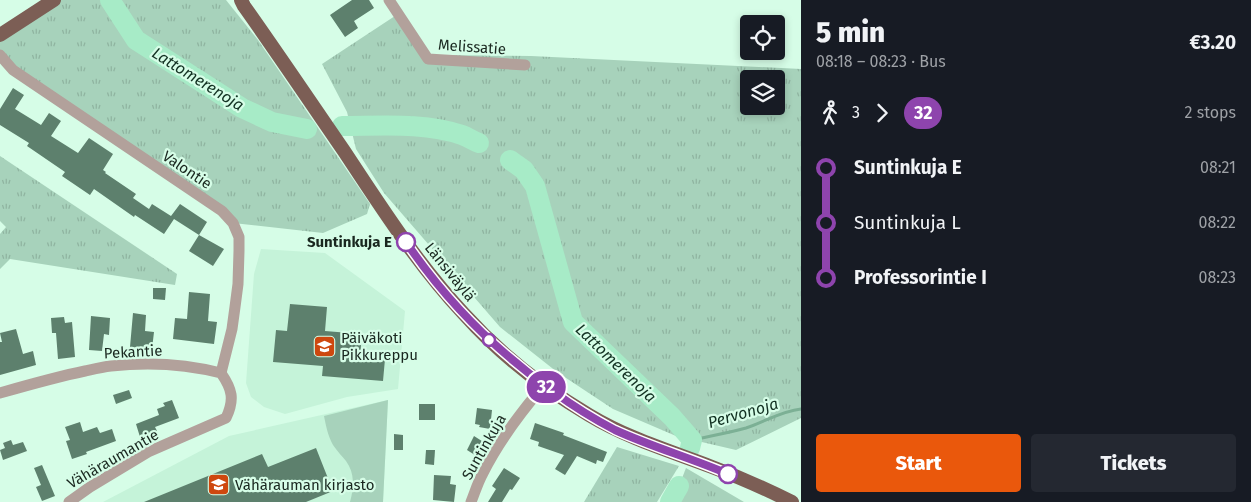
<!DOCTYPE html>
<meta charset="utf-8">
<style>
body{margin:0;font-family:"Fira Sans",sans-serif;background:#242831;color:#f1f3f6;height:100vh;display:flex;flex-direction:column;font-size:19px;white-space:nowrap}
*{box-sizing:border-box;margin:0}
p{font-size:16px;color:#9ea1a6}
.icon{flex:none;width:28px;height:28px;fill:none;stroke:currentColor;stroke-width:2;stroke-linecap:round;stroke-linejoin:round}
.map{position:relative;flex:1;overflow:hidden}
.side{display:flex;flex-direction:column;background:#171b24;width:450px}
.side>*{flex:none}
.badge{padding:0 10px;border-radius:16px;font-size:18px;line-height:32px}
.fabs{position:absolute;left:740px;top:15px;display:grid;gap:10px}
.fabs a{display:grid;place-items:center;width:45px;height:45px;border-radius:5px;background:#171b24;box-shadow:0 2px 8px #0003;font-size:25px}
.map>.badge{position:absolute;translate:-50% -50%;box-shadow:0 0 0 2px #fff}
.legs{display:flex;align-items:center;gap:8px;height:55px;padding:0 15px;font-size:16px}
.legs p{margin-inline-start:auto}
.head{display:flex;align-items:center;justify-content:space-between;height:85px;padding:0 15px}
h1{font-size:28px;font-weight:800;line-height:38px}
.cta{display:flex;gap:10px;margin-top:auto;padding:10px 15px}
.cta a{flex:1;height:58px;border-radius:5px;background:#ea580c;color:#fff;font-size:20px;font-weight:800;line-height:58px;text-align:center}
.cta a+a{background:#242831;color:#f1f3f6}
ul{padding:0 15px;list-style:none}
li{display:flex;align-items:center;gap:18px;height:55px;font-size:19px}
li i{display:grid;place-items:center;width:8px;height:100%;margin:0 6px;background:currentColor}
li i::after{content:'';width:12px;height:12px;margin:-6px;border:4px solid;border-radius:50%;background:#171b24}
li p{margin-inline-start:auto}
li:first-child i{background:linear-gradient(#0000 50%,currentColor 0)}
li:last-child i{background:linear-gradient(currentColor 50%,#0000 0)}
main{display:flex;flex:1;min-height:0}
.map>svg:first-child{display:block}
.built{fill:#c5f3d9}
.grass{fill:url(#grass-tufts);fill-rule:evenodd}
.park{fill:#a7d2bb}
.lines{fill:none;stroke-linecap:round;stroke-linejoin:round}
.stream{stroke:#7cb095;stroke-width:3}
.river{stroke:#a7ebc7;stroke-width:20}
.building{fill:#5d806d}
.minor{stroke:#b2a19b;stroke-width:11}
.major{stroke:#7c5e55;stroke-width:14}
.line-1-casing{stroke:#fff;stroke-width:11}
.line-1{stroke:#8e44ad;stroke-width:8}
.stop-1-dot{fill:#fff;stroke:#8e44ad;stroke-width:2.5}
.labels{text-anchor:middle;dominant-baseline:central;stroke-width:4.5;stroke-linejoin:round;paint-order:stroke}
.street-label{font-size:15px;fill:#19271f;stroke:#d6fde7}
.stop-label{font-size:15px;font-weight:bold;fill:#19271f;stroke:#d6fde7;text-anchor:end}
.poi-label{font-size:15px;fill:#19271f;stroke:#d6fde7;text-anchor:start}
.water-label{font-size:16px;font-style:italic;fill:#133223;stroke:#d6fde7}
</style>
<main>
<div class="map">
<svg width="801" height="502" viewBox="0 0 801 502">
<defs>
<pattern id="grass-tufts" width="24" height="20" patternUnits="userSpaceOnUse" patternTransform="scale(1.25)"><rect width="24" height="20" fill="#a7d2bb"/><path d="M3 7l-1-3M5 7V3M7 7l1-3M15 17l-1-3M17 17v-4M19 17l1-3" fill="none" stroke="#8fb4a0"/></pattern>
</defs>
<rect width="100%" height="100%" fill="#d6fde7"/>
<!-- built -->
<g class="built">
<polygon points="261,249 325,253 405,311 398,389 347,397 285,414 264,407 251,397 246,383 254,274"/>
<polygon points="388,400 383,502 103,502 229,436"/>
</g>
<!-- grass -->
<g class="grass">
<polygon points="60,0 226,0 258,40 370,204 367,214 323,233 233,223 0,55 0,35"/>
<path d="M401 12 429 55 531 56 801 69V418L736 450 676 436 613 409 557 372 500 327 384 193 356 149 347 112 322 64ZM749 79H776V106H749Z"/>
<polygon points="0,156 177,274 175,285 10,259 0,269 0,234 6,227 0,221"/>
<polygon points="617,447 679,466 657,502 584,502"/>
<polygon points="686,468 744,502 670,502 679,486"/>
</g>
<!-- park -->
<path class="park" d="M388 400 383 502H350C354 488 355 473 346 461 342 456 337 451 333 445 328 436 326 426 324 416Z"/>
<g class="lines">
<!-- stream -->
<path class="stream" d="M692 440C710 436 728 433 746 428 765 422 781 411 801 409"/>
<!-- river -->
<g class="river">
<polyline points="110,0 136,40 242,108 272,122 307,129"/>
<path d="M342 126C380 126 425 122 462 135 468 137 473 141 479 143"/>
<polyline points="510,160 524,170 535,186 573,322 672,417 692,440 690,448"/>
<polyline points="670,502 679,486"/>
</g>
</g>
<!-- building -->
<g class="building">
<polygon points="352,0 369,0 374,8 354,21 358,28 345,37 330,15"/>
<polygon points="13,88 24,95 15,109 41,125 49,113 61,121 51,136 78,153 89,138 113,154 103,170 106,172 105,173 136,194 133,198 149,209 152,204 171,216 180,204 207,222 199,235 174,219 164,234 135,215 134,217 94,189 90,195 62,176 65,172 27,146 29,143 0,125 0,109"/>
<polygon points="199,235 224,249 213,266 189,251"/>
<polygon points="153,288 166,288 165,300 153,299"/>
<polygon points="189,292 210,294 208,321 217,322 214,344 173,339 175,318 187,319"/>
<polygon points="290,304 327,307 325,331 362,334 360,357 385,359 383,381 322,376 323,366 273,362 276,330 287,331"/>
<polygon points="133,313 146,315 145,331 154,332 152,349 130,347"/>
<polygon points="91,316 110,318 109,335 104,334 102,351 89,350"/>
<polygon points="64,317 65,323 72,322 75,357 58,359 56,333 52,333 51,318"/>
<polygon points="16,329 23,354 33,351 36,365 0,375 0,342 2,342 0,333"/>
<polygon points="129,390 132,398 116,404 113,395"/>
<polygon points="172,400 179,418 155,427 157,431 140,437 136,424 159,415 157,409 165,406 163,403"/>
<rect x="419" y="404" width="16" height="16"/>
<polygon points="477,408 492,410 490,429 479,427 480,425 475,424"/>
<polygon points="80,422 83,432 97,427 100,433 112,429 116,441 86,452 87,454 72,459 66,441 70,440 65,427"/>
<polygon points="535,423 564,433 563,435 607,452 603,462 597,460 596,464 577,456 565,475 555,469 564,455 538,446 539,442 530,439"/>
<polygon points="394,434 403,435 403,450 394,450"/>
<polygon points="474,436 485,443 478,457 467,450"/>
<polygon points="11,440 13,445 23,442 27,451 3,460 0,450 5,448 3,443"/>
<polygon points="316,448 333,491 306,502 144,502 262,454 268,467"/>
<polygon points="426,450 435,450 434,465 425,464"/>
<polygon points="42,465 55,496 42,501 36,487 41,485 34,468"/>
<polygon points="504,468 520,478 512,490 510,489 502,502 488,502 496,489 492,486"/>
<polygon points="434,475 451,476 450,484 456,485 454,502 433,500"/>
</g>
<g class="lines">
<!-- minor -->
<g class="minor">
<polyline points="389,0 428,59 525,65"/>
<polyline points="0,55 13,70 222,211 233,223 239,237 239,251 238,284 235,307 232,329 221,373"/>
<path d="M0 393C28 385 56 377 85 371 94 369 102 367 111 366 147 362 186 364 221 373 232 389 235 399 226 418L148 452 90 487 69 502"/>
<path d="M471 502C475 492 478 482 483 473 499 441 521 412 544 385"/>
</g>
<!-- major -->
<g class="major">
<path d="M241 0 244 6C278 54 311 103 344 151 381 207 418 265 464 314 500 354 543 388 589 415 627 438 670 451 712 467 739 477 766 489 792 502"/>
<polyline points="0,35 54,0"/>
</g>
</g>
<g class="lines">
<defs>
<path id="line-1" d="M406 242C446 301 496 351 554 392 573 406 594 419 615 430 652 447 691 458 728 474"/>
</defs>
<!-- line-1 casing -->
<use href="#line-1" class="line-1-casing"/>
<!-- line-1 -->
<use href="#line-1" class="line-1"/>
</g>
<!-- icons -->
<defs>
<symbol id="school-square" viewBox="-11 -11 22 22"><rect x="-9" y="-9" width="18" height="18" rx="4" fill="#ce480f" stroke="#d6fde7"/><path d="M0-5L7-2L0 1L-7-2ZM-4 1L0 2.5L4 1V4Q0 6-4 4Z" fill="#fff"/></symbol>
</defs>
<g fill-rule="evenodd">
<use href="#school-square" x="312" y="334" width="25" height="25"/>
<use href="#school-square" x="206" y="472" width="25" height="25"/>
</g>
<!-- markers -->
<g class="stop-1-dot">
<circle cx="406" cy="242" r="9"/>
<circle cx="489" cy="340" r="6"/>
<circle cx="728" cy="474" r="9"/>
</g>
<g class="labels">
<!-- street labels -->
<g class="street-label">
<text transform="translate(472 47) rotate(4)">Melissatie</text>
<text transform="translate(187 170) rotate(34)">Valontie</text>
<text transform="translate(450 272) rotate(51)">Länsiväylä</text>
<text transform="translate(133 352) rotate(-3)">Pekantie</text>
<text transform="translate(484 447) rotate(-60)">Suntinkuja</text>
<text transform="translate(113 459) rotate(-30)">Vähäraumantie</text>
</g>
<!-- stop labels -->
<g class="stop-label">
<text x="392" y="242">Suntinkuja E</text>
</g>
<!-- poi labels -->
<g class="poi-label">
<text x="341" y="338">Päiväkoti<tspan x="341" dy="17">Pikkureppu</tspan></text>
<text x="235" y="485">Vähärauman kirjasto</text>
</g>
<!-- water labels -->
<g class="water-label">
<text transform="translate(198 79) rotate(32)">Lattomerenoja</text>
<text transform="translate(616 363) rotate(44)">Lattomerenoja</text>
<text transform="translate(743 413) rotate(-16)">Pervonoja</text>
</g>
</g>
</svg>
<div class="fabs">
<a><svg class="icon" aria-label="locate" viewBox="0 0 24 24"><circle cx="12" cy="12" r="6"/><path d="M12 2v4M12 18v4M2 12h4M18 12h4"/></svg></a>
<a><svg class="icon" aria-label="layers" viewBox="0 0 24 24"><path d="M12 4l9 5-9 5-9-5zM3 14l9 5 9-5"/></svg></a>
</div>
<b class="badge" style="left:546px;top:387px;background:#8e44ad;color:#fff">32</b>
</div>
<section class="side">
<div class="head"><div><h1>5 min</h1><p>08:18 – 08:23 · Bus</p></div><b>€3.20</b></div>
<div class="legs"><svg class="icon" aria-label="walk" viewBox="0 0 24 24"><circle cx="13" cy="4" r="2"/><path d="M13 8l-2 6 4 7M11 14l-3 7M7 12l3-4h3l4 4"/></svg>3<svg class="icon" aria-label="forward" viewBox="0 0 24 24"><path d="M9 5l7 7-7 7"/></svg><b class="badge" style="background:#8e44ad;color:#fff">32</b><p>2 stops</p></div>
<ul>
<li><i style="color:#8e44ad"></i><b>Suntinkuja E</b><p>08:21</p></li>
<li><i style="color:#8e44ad"></i><span>Suntinkuja L</span><p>08:22</p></li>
<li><i style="color:#8e44ad"></i><b>Professorintie I</b><p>08:23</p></li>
</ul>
<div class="cta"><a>Start</a><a>Tickets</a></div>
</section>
</main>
